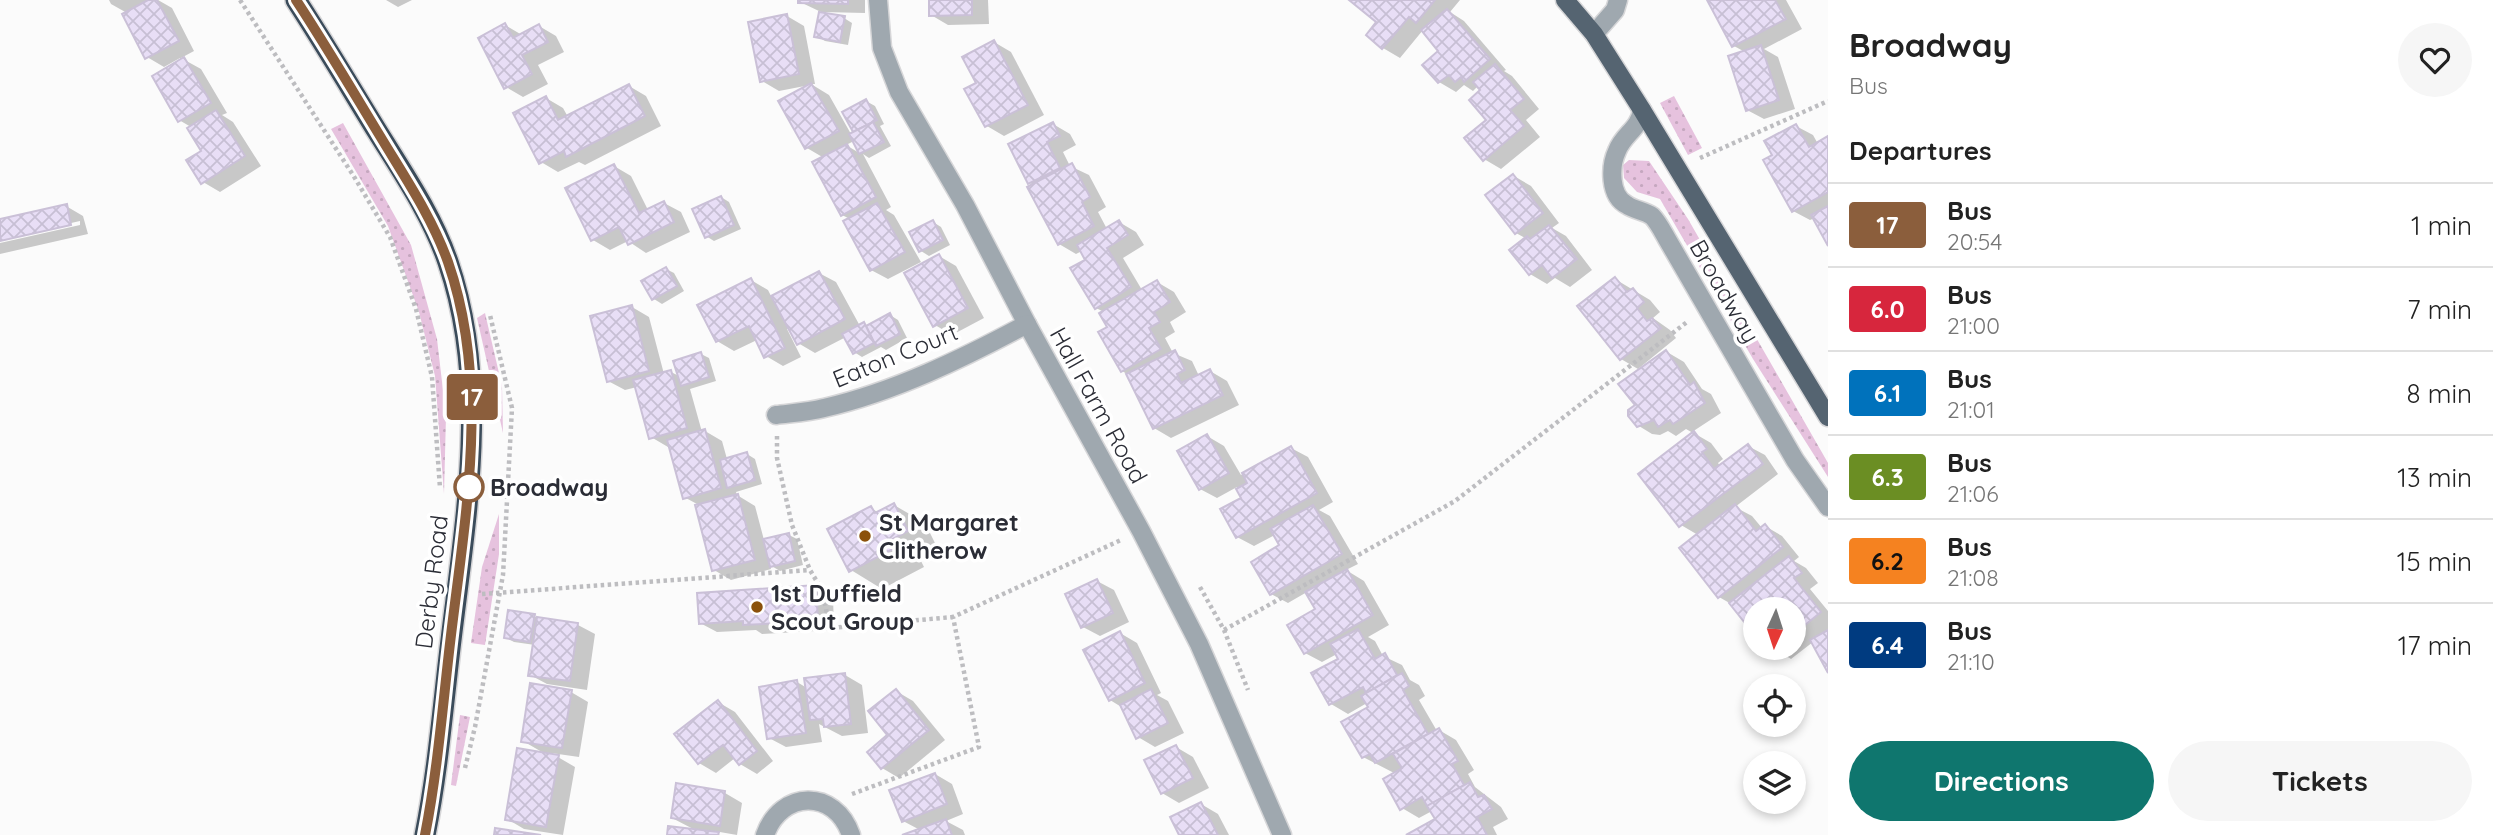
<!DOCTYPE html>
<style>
body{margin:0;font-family:Quicksand,sans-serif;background:#f6f6f6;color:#222;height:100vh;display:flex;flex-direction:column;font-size:26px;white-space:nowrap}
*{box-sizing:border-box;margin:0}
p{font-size:23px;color:#767676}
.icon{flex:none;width:38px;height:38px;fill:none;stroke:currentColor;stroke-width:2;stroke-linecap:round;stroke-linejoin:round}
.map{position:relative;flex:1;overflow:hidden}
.sheet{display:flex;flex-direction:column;background:#fff;width:665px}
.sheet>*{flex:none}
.badge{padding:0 14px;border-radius:5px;font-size:24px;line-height:46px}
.needle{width:46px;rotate:183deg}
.buttons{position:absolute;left:1743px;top:597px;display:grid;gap:14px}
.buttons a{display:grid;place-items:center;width:63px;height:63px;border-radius:50%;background:#fff;box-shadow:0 4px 10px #0003;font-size:35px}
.map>.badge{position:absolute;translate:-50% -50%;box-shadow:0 0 0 4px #fff}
h2{padding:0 21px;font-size:26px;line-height:63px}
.round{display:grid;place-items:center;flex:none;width:74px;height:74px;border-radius:37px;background:#f6f6f6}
.summary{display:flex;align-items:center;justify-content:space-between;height:119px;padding:0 21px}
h1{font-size:33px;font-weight:700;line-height:52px}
.primary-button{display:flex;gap:14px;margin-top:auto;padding:14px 21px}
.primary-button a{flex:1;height:80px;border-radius:42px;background:#0f766e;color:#fff;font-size:28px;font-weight:700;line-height:80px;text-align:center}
.primary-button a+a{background:#f6f6f6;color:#222}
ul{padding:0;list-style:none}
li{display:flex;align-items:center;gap:21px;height:84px;padding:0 21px;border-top:2px solid #e0e0e0}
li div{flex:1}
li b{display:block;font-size:26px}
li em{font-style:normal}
li .badge{min-width:77px;font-weight:700;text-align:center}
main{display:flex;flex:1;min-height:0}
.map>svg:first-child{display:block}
.grass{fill:url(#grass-dots)}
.shadow{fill:#0003;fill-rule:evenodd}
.building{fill:url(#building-cross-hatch);stroke:#cac0d7;stroke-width:2}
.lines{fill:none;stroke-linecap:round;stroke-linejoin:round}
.minor-casing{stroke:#d6d6d8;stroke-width:21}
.major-casing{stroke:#d6d6d8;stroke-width:21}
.highway-casing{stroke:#d6d6d8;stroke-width:24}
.path{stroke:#bdbdc0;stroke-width:4.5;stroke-dasharray:3.5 3.5;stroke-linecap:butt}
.minor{stroke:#9fa8af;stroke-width:18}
.major{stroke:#556471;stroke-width:18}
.highway{stroke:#3b4c5b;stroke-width:21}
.line-casing{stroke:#fff;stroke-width:16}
.line{stroke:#8b5e3c;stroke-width:10}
.stop-dot{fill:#fff;stroke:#8b5e3c;stroke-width:3.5}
.poi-dot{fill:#8b510b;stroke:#fff;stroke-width:2.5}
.labels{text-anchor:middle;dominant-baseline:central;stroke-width:7;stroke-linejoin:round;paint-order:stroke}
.street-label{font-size:24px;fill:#2b2d36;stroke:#fff}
.stop-label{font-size:24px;font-weight:bold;fill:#2b2d36;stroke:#fff;text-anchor:start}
.poi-label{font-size:24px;font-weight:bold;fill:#2b2d36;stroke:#fff;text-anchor:start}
</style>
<main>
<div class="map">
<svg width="1828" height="835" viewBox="0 0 1828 835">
<defs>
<pattern id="grass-dots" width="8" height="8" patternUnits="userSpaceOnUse" patternTransform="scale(1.75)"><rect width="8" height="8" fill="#e6c2de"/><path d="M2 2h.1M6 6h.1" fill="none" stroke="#c5a7bf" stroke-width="1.8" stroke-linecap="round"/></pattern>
<pattern id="building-cross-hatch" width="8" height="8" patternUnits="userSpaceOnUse" patternTransform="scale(1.75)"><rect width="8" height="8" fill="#e8def6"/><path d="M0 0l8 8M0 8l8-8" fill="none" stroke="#c7bfd4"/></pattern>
</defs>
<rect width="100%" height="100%" fill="#fbfbfb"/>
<!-- grass -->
<g class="grass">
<polygon points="1674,96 1702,148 1688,155 1660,103"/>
<polygon points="343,123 411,245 437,339 446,416 444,494 435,376 419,312 388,226 331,129"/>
<polygon points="1629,160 1649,161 1688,219 1828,463 1828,477 1753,359 1660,199 1637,192 1624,178 1623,165"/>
<polygon points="485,313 502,386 503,433 477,318"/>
<polygon points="499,514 499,554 485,645 471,643 482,567"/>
<polygon points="460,715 470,717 456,786 451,785"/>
</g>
<!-- shadow -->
<g class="shadow">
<polygon points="109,0 158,0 172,8 194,51 181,58 201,69 227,113 222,115 233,122 261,166 220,192 203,182 203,151 191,127 179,120 181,61 180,58 164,67 147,57 127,13 111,4"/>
<polygon points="386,0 412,0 398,7"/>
<polygon points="800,0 865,0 865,13 822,12 822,14 844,18 852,23 848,45 825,41 816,36 821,12 800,2"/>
<polygon points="931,0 988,0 989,24 948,25 931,15"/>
<polygon points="1352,0 1460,0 1450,12 1464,21 1506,70 1504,71 1512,76 1539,109 1526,120 1540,137 1501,169 1484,159 1488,120 1483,90 1477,87 1473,91 1464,85 1456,92 1439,82 1441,51 1423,30 1400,58 1383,48 1368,35 1379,22"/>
<polygon points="1709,0 1786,0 1802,29 1764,49 1778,57 1795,109 1764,119 1747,110 1745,52 1734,46"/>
<path d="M787 16 804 26 815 84H811L829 95 851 134 855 133 866 101 875 106 884 124 880 126 891 146 869 158 863 154 891 207 886 210 894 215 921 262 888 279 871 270 850 219 842 215 824 158 807 148 810 85 779 91 762 81ZM854 141 861 154 846 145Z"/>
<polygon points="505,25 522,35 539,26 556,36 564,52 538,65 548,84 523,97 506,87"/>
<polygon points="994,42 1011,52 1044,115 1004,136 987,126 978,83"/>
<polygon points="629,86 646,96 661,126 585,165 579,162 558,172 541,162 546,98 563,108 568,117"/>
<polygon points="1053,124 1070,134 1076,145 1063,152 1070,166 1089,175 1106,207 1098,212 1107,229 1119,222 1136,232 1144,245 1123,258 1142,290 1157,282 1174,292 1186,312 1170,322 1175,332 1165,338 1173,353 1192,361 1199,376 1210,371 1227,381 1239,405 1171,438 1154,428 1127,374 1122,371 1104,312 1096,308 1088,260 1082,251 1076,254 1059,244 1034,185 1030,183"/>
<polygon points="1796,126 1813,135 1818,144 1828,138 1828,242 1815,218 1810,220 1793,211 1774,156"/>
<polygon points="614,166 631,176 648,210 664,203 681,212 690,232 646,253 628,241 610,250 593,240"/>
<polygon points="1514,176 1531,186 1559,223 1552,228 1566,236 1592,270 1570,287 1555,278 1547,284 1530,274 1527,239 1516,233"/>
<polygon points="721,197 729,202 741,229 714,241 706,236"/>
<polygon points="66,206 83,216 88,234 0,254 0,243 80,225 80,221 0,239 0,221"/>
<polygon points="933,222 941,227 950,245 929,256 921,251"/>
<polygon points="939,256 956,266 984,318 952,335 935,325"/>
<polygon points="666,269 674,273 684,291 662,304 654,299"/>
<polygon points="819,273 836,282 860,326 864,324 868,327 890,315 898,320 907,338 886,350 881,347 862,357 854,352 846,337 815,353 798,343 790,328 787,329 801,357 783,366 766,356 757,340 734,351 717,341 751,280 768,290 772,298"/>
<polygon points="1615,279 1650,300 1660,312 1653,318 1670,330 1676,338 1638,369 1621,359"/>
<polygon points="632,307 649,317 664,374 671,372 681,377 701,354 709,358 716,381 690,389 702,432 705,431 722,441 727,459 747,454 755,459 762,484 736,492 737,495 755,506 764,540 789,535 797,539 803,565 780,571 770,565 771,569 731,580 714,570 697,504 684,497 671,446 668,447 651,437 637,387 625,390 608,381"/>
<polygon points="1667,352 1684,362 1702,389 1711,394 1721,413 1692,432 1711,443 1723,459 1718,463 1720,466 1748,446 1765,455 1778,474 1735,507 1752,516 1762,528 1765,526 1782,536 1799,557 1794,561 1806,568 1818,583 1810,589 1828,611 1828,630 1826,631 1828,632 1828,669 1813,642 1791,659 1773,648 1794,648 1794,609 1755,609 1755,627 1746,621 1733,605 1719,597 1698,535 1681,525 1693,433 1686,429 1676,436 1668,431 1660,435 1652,434 1634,423 1637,406"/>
<polygon points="1207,436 1224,446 1241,475 1291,448 1308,457 1333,502 1319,510 1330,516 1358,564 1346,570 1364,581 1389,625 1368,637 1375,641 1383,656 1402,665 1410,680 1419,685 1425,696 1419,700 1437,731 1439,730 1456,740 1474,770 1468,774 1475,787 1501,807 1508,819 1493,827 1497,835 1409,835 1437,820 1432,811 1419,818 1402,808 1396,774 1363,757 1370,708 1367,703 1348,714 1331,704 1340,659 1337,654 1322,662 1305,653 1317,610 1307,592 1288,603 1271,594 1281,545 1275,535 1254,546 1237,537 1243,499 1237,487 1217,498 1200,489"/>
<polygon points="894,505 925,523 938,549 920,559 924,567 882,589 851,570 871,508 879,513"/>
<polygon points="1097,581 1114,590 1129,622 1100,636 1083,627"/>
<polygon points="816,587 833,596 834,630 762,634 756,630 717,632 700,623"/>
<polygon points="534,616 541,620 578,625 595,634 587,690 547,684 530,675 535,645 514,642 505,637"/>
<polygon points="1120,633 1137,643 1161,693 1157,695 1168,701 1184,733 1155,747 1138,737 1123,708 1110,700"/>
<polygon points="845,675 862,685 868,733 842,736 819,724 822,742 786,747 769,738 797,682 807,688"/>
<polygon points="896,691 913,701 945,740 899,778 882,768"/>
<polygon points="571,692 588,702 579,757 551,753 575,767 563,835 524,829 507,819 547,755 523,741"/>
<polygon points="718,702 735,712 773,761 757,774 740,764 735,758 716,773 699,763"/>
<polygon points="1176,747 1193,757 1209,788 1179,803 1162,793"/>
<polygon points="935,774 952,784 963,814 946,821 963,830 965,835 907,835 920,830 903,821"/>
<polygon points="725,793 742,803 737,835 714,831 720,835 669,835 697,831 672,818"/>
<polygon points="1201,804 1218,814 1229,835 1180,835"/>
</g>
<!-- building -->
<g class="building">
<polygon points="148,0 157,0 179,41 145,59 122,14"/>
<polygon points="798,0 848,0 848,4 798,3"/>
<polygon points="929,0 972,0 972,15 929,16"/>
<polygon points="1349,0 1435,0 1416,23 1409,17 1382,49 1366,35 1376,22"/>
<polygon points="1707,0 1775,0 1786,19 1732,47"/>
<polygon points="1447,9 1490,59 1464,82 1461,77 1455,82 1449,75 1438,83 1422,65 1438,51 1421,30"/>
<polygon points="819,12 845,16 840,42 814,37"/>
<polygon points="787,14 799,74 760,82 748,22"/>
<polygon points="505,23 513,38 539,24 548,42 522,55 532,74 504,89 478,38"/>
<polygon points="994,40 1028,105 985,127 964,89 976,83 962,57"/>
<polygon points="1761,45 1779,100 1746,111 1728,56"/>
<polygon points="184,57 211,103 178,122 152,76"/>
<polygon points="1495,64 1524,99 1510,110 1524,126 1483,161 1464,138 1486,120 1469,100 1480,90 1473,82"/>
<polygon points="811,83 839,131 805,149 778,101"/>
<polygon points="629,84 645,116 566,157 564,151 539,164 513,113 546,96 558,120"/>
<polygon points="866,99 877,120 853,132 842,112"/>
<polygon points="216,110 245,156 201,184 186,160 201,151 187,128"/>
<polygon points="873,122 884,142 859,154 849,134"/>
<polygon points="1053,122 1060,136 1047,142 1060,168 1028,184 1008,144"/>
<polygon points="1796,124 1809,147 1828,136 1828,192 1792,212 1763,160 1772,155 1764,141"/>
<polygon points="847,144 876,197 841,216 812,162"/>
<polygon points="1072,163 1090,197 1082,202 1094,226 1058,245 1027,187"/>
<polygon points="614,164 639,213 664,201 674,222 628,245 619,227 591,241 565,188"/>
<polygon points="1513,174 1543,213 1515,234 1485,195"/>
<polygon points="721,196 734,225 705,238 692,209"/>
<polygon points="877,203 905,252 870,271 843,221"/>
<polygon points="67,204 71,225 0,241 0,219"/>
<polygon points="1828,206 1828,246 1811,215"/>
<polygon points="933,220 943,240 919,252 909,232"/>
<polygon points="1119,220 1128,235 1107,248 1131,287 1095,309 1070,268 1085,260 1077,245"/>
<polygon points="1549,225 1577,259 1552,278 1542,265 1529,275 1509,250 1527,236 1530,239"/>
<polygon points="939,254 968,308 933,327 904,273"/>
<polygon points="666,267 677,286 652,300 641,281"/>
<polygon points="819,271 845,319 797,345 771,296"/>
<polygon points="1615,277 1627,292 1633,288 1644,302 1637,308 1647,321 1652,318 1661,328 1620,360 1577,306"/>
<polygon points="751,278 785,348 764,358 749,326 716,342 697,305"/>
<polygon points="1157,280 1170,302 1154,312 1160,322 1149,328 1161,349 1121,372 1098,332 1107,327 1099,313"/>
<polygon points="632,305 649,371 607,382 590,316"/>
<polygon points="890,313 900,334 876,346 866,326"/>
<polygon points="864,322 874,343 853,354 842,334"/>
<polygon points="1175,350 1185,370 1177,374 1181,383 1210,369 1223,395 1153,429 1126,374"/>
<polygon points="1666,350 1690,385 1694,382 1705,403 1673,424 1670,420 1658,427 1654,420 1637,427 1628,416 1628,410 1635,405 1618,384"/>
<polygon points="701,352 709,377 681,386 673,361"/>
<polygon points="671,370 687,428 649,439 633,380"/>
<polygon points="705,429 721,488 683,499 667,440"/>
<polygon points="1694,431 1707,449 1702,452 1714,469 1748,444 1763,464 1679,527 1638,474"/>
<polygon points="1207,434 1229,473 1199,490 1177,451"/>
<polygon points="1291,446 1317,493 1236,538 1220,509 1241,498 1236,489 1247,483 1242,473"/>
<polygon points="747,452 755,480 727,488 720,460"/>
<polygon points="738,494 755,560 712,571 695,505"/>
<polygon points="894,503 908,531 889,541 893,549 849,572 827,529 871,506 875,513"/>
<polygon points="1735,504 1756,531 1765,524 1783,547 1718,598 1679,548"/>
<polygon points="1313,505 1342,554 1270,595 1251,562 1279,545 1270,529"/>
<polygon points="789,533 795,561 770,567 763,539"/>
<polygon points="1789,556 1802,573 1794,578 1821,612 1794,634 1794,609 1755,609 1755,627 1749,620 1745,623 1729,603"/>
<polygon points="1347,569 1373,615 1304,654 1287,625 1315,609 1305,592"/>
<polygon points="1097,579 1113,613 1081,628 1065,594"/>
<polygon points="816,585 818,621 743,625 743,621 699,624 697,593"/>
<polygon points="508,610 535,614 530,642 504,638"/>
<polygon points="537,617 578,623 570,681 528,676"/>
<polygon points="1358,629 1375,659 1385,653 1397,675 1366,693 1363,687 1329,705 1311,673 1338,659 1330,644"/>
<polygon points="1828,630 1828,673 1810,640"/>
<polygon points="1120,631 1145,683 1109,701 1083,650"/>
<polygon points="845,673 851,724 824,727 823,719 810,720 804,678"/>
<polygon points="1402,673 1409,686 1403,690 1428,734 1375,763 1370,754 1362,758 1341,722 1368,707 1361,696"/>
<polygon points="797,680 806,733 767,739 759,687"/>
<polygon points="530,683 572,690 562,748 521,742"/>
<polygon points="896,689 929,730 881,769 867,752 887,735 868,711"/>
<polygon points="1151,689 1168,723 1136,739 1120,705"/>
<polygon points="718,700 757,751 739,765 723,745 698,764 674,734"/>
<polygon points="1439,728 1458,761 1452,764 1464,785 1427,806 1422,797 1400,810 1383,779 1402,768 1393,754"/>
<polygon points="1176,745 1193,778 1161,794 1144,760"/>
<polygon points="517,748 559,755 546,827 505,820"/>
<polygon points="935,773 947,804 902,822 889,790"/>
<polygon points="1470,782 1478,797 1484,795 1492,809 1477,817 1487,835 1406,835 1435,819 1427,806"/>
<polygon points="676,783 725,791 720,826 671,818"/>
<polygon points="1201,802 1218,835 1179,835 1170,817"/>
<polygon points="946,819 952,835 902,835"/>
<polygon points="668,826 719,832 718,835 667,835"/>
<polygon points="495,828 541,835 494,835"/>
</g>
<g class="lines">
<defs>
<g id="minor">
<polyline points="878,0 882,48 899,92 965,205 1027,324 1141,531 1199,644 1282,835"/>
<polyline points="1594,34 1615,10 1618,0"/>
<path d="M1642 110C1639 130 1624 133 1617 151 1610 166 1609 196 1627 205 1634 210 1645 211 1652 216 1658 222 1663 232 1667 239L1795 460 1828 507"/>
<path d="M776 415C792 413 809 412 824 408 894 392 964 358 1027 324"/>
<path d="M765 835C781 790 835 788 851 835"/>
</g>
<polyline id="major" points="1565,0 1594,34 1642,110 1828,417"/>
<path id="highway" d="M296 0C324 43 350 87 377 131 403 173 432 215 448 262 490 385 466 515 451 640 443 705 438 771 425 835"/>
</defs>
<!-- minor casing -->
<use href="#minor" class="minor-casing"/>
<!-- major casing -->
<use href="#major" class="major-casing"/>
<!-- highway casing -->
<use href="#highway" class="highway-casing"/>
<!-- path -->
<g class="path">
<polyline points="240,0 353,175 390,237 416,309 432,377 440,488"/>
<polyline points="1700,158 1828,101"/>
<polyline points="777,436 777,458 792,525 810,570 822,590 830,628 953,617"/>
<polyline points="1200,587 1224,630 1248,690"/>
<polyline points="482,594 810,570"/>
<polyline points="1224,630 1455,501 1687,322"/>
<polyline points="465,768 475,727 503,575 512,408 490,315"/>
<polyline points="852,794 979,747 953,617 1121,540"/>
</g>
<!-- minor -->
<use href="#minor" class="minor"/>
<!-- major -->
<use href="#major" class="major"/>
<!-- highway -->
<use href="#highway" class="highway"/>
</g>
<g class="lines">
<defs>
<path id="line" d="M296 0C325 44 352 90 380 136 404 176 432 217 448 262 490 383 466 511 451 635 443 701 438 769 425 835"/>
</defs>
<!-- line casing -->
<use href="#line" class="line-casing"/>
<!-- line -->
<use href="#line" class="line"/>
</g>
<!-- markers -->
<circle class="stop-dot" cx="469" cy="487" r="14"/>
<g class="poi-dot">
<circle cx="865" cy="536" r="7"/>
<circle cx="757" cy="607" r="7"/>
</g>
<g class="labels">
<!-- street labels -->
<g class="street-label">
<text transform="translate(1725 291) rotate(60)">Broadway</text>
<text transform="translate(895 355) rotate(-22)">Eaton Court</text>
<text transform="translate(1099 405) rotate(61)">Hall Farm Road</text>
<text transform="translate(431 582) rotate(-83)">Derby Road</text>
</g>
<!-- stop labels -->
<g class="stop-label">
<text x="490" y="487">Broadway</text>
</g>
<!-- poi labels -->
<g class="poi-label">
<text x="879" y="522">St Margaret<tspan x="879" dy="28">Clitherow</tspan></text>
<text x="771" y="593">1st Duffield<tspan x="771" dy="28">Scout Group</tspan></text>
</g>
</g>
</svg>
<div class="buttons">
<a><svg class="needle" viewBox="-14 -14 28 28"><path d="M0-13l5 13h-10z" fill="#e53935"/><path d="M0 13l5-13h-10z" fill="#767676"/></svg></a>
<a><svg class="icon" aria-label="locate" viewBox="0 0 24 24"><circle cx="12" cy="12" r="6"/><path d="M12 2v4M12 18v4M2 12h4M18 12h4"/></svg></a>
<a><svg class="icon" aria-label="layers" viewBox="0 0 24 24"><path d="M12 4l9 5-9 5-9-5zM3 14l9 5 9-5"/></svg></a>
</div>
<b class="badge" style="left:472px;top:397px;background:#8b5e3c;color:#fff">17</b>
</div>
<section class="sheet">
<div class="summary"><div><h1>Broadway</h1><p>Bus</p></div><a class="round"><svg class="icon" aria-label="heart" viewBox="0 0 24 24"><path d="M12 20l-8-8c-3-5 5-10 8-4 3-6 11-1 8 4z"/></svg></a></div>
<h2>Departures</h2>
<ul>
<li><span class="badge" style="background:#8b5e3c;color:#fff">17</span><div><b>Bus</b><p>20:54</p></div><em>1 min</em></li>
<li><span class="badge" style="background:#d7263d;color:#fff">6.0</span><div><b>Bus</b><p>21:00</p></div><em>7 min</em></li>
<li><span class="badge" style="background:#0072bc;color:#fff">6.1</span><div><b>Bus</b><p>21:01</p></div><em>8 min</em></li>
<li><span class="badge" style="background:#6b8e23;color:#fff">6.3</span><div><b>Bus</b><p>21:06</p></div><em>13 min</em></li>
<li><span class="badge" style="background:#f58220;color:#111">6.2</span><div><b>Bus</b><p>21:08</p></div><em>15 min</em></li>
<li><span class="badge" style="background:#003b80;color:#fff">6.4</span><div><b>Bus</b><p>21:10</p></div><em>17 min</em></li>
</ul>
<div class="primary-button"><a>Directions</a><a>Tickets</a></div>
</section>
</main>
